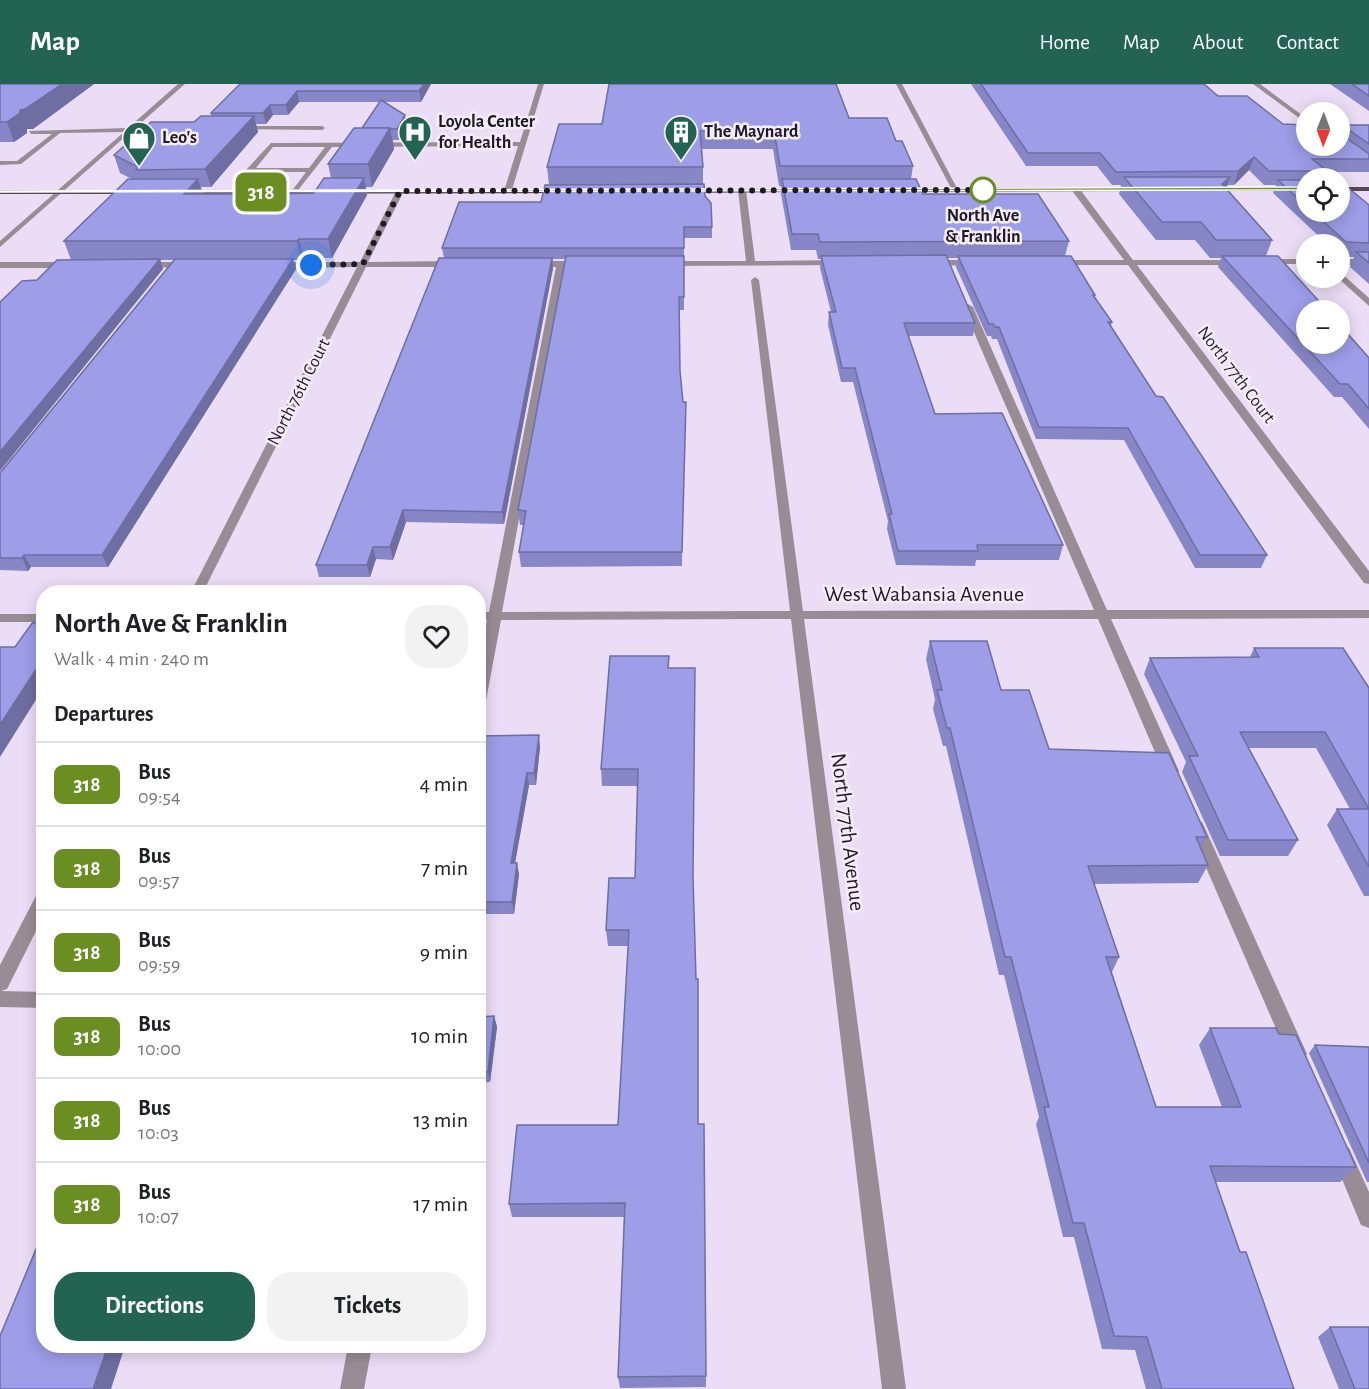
<!DOCTYPE html>
<meta charset="utf-8">
<style>
body{margin:0;font-family:"Alegreya Sans",sans-serif;background:#f2f2f2;color:#202124;height:100vh;display:flex;flex-direction:column;font-size:22px;white-space:nowrap}
*{box-sizing:border-box;margin:0}
p{font-size:20px;color:#757577}
.icon{flex:none;width:33px;height:33px;fill:none;stroke:currentColor;stroke-width:2;stroke-linecap:round;stroke-linejoin:round}
.map{position:relative;flex:1;overflow:hidden}
.side{position:absolute;left:36px;top:501px;width:450px;height:768px;display:flex;flex-direction:column;background:#fff;border-radius:24px;box-shadow:0 3px 15px #0003}
.side>*{flex:none}
.badge{padding:0 12px;border-radius:9px;font-size:21px;line-height:39px}
.needle{width:39px;rotate:181deg}
.tools{position:absolute;left:1296px;top:18px;display:grid;gap:12px}
.tools a{display:grid;place-items:center;width:54px;height:54px;border-radius:50%;background:#fff;box-shadow:0 3px 15px #0003;font-size:30px}
.you{position:absolute;width:30px;height:30px;margin:-15px;border:4px solid #fff;border-radius:50%;background:#1a73e8;box-shadow:0 0 0 9px #1a73e833}
.map>.badge{position:absolute;translate:-50% -50%;box-shadow:0 0 0 3px #fff}
h2{padding:0 18px;font-size:22px;line-height:54px}
.round{display:grid;place-items:center;flex:none;width:63px;height:63px;border-radius:24px;background:#f2f2f2}
.headline{display:flex;align-items:center;justify-content:space-between;height:102px;padding:0 18px}
h1{font-size:28px;font-weight:600;line-height:45px}
.button{display:flex;gap:12px;margin-top:auto;padding:12px 18px}
.button a{flex:1;height:69px;border-radius:24px;background:#226351;color:#fff;font-size:24px;font-weight:600;line-height:69px;text-align:center}
.button a+a{background:#f2f2f2;color:#202124}
ul{padding:0;list-style:none}
li{display:flex;align-items:center;gap:18px;height:84px;padding:0 18px;border-top:2px solid #e0e0e0}
li div{flex:1}
li b{display:block;font-size:22px}
li em{font-style:normal}
li .badge{min-width:66px;font-weight:700;text-align:center}
header{display:flex;align-items:center;gap:36px;box-sizing:border-box;height:84px;padding:0 30px;background:#226351;color:#fff}
header strong{font-size:28px}
nav{display:flex;gap:33px;margin-inline-start:auto;font-size:21px}
.map>svg:first-child{display:block}
.lines{fill:none;stroke-linecap:round;stroke-linejoin:round}
.minor{fill:#988d94;fill-rule:evenodd}
.major{fill:#594753;fill-rule:evenodd}
.wall{fill:#8787c8;fill-rule:evenodd}
.shaded-wall{fill:#6e6ea2}
.building{fill:#9d9de8;stroke:#6e6ea2;stroke-width:1.5}
.line{fill:#6b8e23;stroke:#fff;stroke-width:1.5}
.walk{stroke:#1f1a23;stroke-width:6;stroke-dasharray:0 10.8}
.stop-dot{fill:#fff;stroke:#6b8e23;stroke-width:3}
.labels{text-anchor:middle;dominant-baseline:central;stroke-width:5;stroke-linejoin:round;paint-order:stroke}
.far-poi-label{font-size:18px;font-weight:bold;fill:#1f1a23;stroke:#f6edfc;text-anchor:start}
.far-stop-label{font-size:18px;font-weight:bold;fill:#1f1a23;stroke:#f6edfc}
.far-street-label{font-size:18px;fill:#1f1a23;stroke:#f6edfc}
.street-label{font-size:22px;fill:#1f1a23;stroke:#f6edfc}
</style>
<header>
<strong>Map</strong>
<nav><a>Home</a><a>Map</a><a>About</a><a>Contact</a></nav>
</header>
<div class="map">
<svg width="1369" height="1305" viewBox="0 0 1369 1305">
<rect width="100%" height="100%" fill="#ebddf6"/>
<g class="lines">
<!-- minor -->
<g class="minor">
<polygon points="178,0 185,0 0,163 0,157 124,48 60,49 21,80 0,81 0,77 17,77 52,50 31,50 29,47 128,44"/>
<path d="M538 0H544L511 109 504 107 518 62 332 63 295 110 291 108 306 88H250L246 86 271 59 520 58ZM273 63H325L309 84H256Z"/>
<polygon points="896,0 902,0 959,108 952,106"/>
<polygon points="1253,0 1260,0 1306,34 1306,39"/>
<polygon points="238,42 322,42 325,44 322,46 236,45"/>
<polygon points="742,104 746,106 755,177 842,176 846,179 845,181 662,182 662,178 665,177 746,177 738,106"/>
<polygon points="1073,104 1079,104 1133,176 1241,176 1242,178 1238,181 1137,181 1369,487 1369,500 1364,499 1128,181 1052,181 1051,179 1055,176 1124,176 1073,108"/>
<polygon points="400,105 404,107 368,178 455,177 459,180 455,183 366,183 203,508 191,508 357,183 275,184 271,181 275,178 360,178 396,107"/>
<polygon points="1265,175 1306,175 1306,180 1262,180 1261,178"/>
<rect x="1340" y="175" width="29" height="6"/>
<polygon points="929,176 977,176 981,179 977,182 926,181 925,179"/>
<polygon points="533,177 584,177 588,180 584,183 565,183 502,528 790,527 751,196 755,193 759,196 803,527 1094,526 963,223 968,220 973,223 1107,526 1369,526 1369,534 1111,535 1179,687 1176,691 1166,691 1163,687 1098,535 804,535 906,1305 882,1305 791,535 501,536 485,622 478,627 478,582 487,536 478,536 478,528 489,528 556,183 530,182 530,178"/>
<polygon points="0,178 71,178 75,181 71,184 0,184"/>
<polygon points="143,178 191,178 195,181 191,184 140,183 139,181"/>
<polygon points="1340,188 1369,214 1369,222 1338,194"/>
<rect x="0" y="530" width="44" height="8"/>
<polygon points="1196,736 1202,738 1204,742 1307,970 1304,976 1297,979 1290,976 1287,970 1188,742 1190,738"/>
<polygon points="44,806 44,831 7,905 1,907 44,908 44,924 0,923 0,881 38,808"/>
<polygon points="1342,1061 1349,1064 1369,1108 1369,1144 1361,1141 1332,1071 1335,1064"/>
<polygon points="348,1262 372,1262 364,1305 340,1305"/>
</g>
<!-- major -->
<g class="major">
<polygon points="1140,103 1143,107 900,108 896,106 900,104"/>
<polygon points="1203,103 1306,103 1306,107 1206,107"/>
<rect x="1340" y="103" width="29" height="4"/>
<polygon points="801,104 804,108 684,109 680,107 684,105"/>
<polygon points="564,105 567,109 183,110 179,108 183,106"/>
<polygon points="0,106 135,106 139,108 135,110 0,110"/>
</g>
</g>
<!-- wall -->
<g class="wall">
<polygon points="0,0 94,0 33,45 27,45 27,49 14,58 0,58"/>
<path d="M240 0H431L421 18H383L407 42 399 56H393L394 65 372 103H366L367 111 332 174H303L302 176H293L296 185 108 483H31L28 487 0 486V389L174 176H160L163 185 37 196 71 176 64 157 132 95 120 89 114 71 194 38 211 32V29ZM299 18H380L362 44 328 80 331 94 314 109 203 110 201 103H211L258 48 256 40H266L273 31H288Z"/>
<polygon points="971,0 1204,0 1218,12 1283,40 1369,41 1369,88 1328,88 1336,94 1306,94 1306,128 1340,128 1369,121 1369,200 1350,183 1354,173 1340,173 1340,160 1327,160 1273,109 1276,101 1264,101 1249,86 1234,101 1228,101 1226,104 1272,156 1266,172 1369,274 1369,345 1342,313 1334,313 1218,183 1221,174 1210,174 1195,156 1156,156 1119,110 1121,101 1112,101 1097,82 1026,82"/>
<polygon points="1330,0 1369,0 1369,27"/>
<polygon points="849,34 896,57 913,82 911,95 923,110 1069,157 1065,172 1095,211 1095,214 1112,238 1111,242 1156,312 1267,471 1261,484 1195,484 1124,356 1036,355 997,255 992,255 991,252 987,252 956,183 958,174 947,174 975,239 973,252 908,252 935,330 1063,461 1059,476 976,476 975,482 896,481 887,445 888,437 853,298 841,298 828,241 829,228 831,228 820,184 821,175 818,175 816,166 791,166 781,110 781,102 779,102 773,65 701,65 703,83 703,100 705,112 712,143 712,154 684,154 684,226 679,226 680,287 683,318 682,482 521,483 519,468 524,441 520,441 518,426 565,175 553,175 553,184 504,440 406,438 393,476 376,475 370,493 319,493 316,481 444,174 442,164 541,118 549,101 547,83 602,40"/>
<polygon points="930,557 1001,606 1049,665 1207,753 1201,764 1208,781 1198,799 1094,800 1119,873 1112,888 1156,1023 1222,1023 1199,961 1210,944 1279,950 1356,1083 1340,1098 1215,1098 1240,1168 1294,1305 1146,1305 1135,1266 1102,1265 1074,1153 1063,1153 1036,1040 1039,1033 1004,891 999,891 946,662 943,662 933,625 935,615 926,575"/>
<polygon points="1254,564 1369,604 1369,812 1364,812 1327,741 1337,725 1350,725 1316,664 1248,664 1298,756 1288,772 1220,772 1182,688 1186,678 1144,590 1150,574 1250,573"/>
<polygon points="669,584 693,793 698,1040 706,1292 706,1303 620,1304 618,1293 624,1133 512,1133 509,1120 618,1041 628,862 608,862 606,846 635,794 638,702 602,702 601,685"/>
<polygon points="478,652 540,663 536,701 529,701 515,779 519,790 514,830 478,830"/>
<polygon points="494,932 497,943 490,998 478,999 478,933"/>
<polygon points="1315,961 1369,963 1369,1098 1367,1098 1309,969"/>
<polygon points="1330,1243 1369,1305 1339,1305 1318,1253"/>
</g>
<!-- shaded-wall -->
<g class="shaded-wall">
<polygon points="62,0 94,0 33,45 27,45 27,49 14,58 7,38 20,26"/>
<polygon points="424,0 431,0 421,18 419,7"/>
<polygon points="297,7 299,18 288,31 286,21"/>
<polygon points="270,21 273,31 266,40 263,29"/>
<polygon points="405,31 407,42 399,56 397,45"/>
<polygon points="254,32 258,48 211,103 205,85"/>
<polygon points="390,44 394,65 372,103 368,80"/>
<polygon points="1346,44 1341,57 1340,57 1343,45"/>
<polygon points="1254,73 1249,86 1234,101 1238,87"/>
<polygon points="1230,93 1225,109 1222,100"/>
<polygon points="364,94 367,111 332,174 328,155"/>
<polygon points="198,95 203,112 184,110"/>
<polygon points="299,155 303,174 302,176 297,157"/>
<polygon points="552,174 553,184 504,440 502,428"/>
<polygon points="160,175 163,185 0,387 0,368"/>
<polygon points="293,175 296,185 108,483 102,471"/>
<polygon points="403,426 406,438 393,476 390,463"/>
<polygon points="373,463 376,475 370,493 367,481"/>
<polygon points="24,471 31,483 28,487 22,474"/>
<polygon points="44,573 44,603 0,673 0,641"/>
<polygon points="539,651 540,663 536,701 534,689"/>
<polygon points="527,689 529,701 513,790 511,779"/>
<polygon points="517,779 519,790 514,830 512,818"/>
<polygon points="494,932 497,943 490,998 488,988"/>
<polygon points="108,1262 125,1262 111,1305 93,1305"/>
</g>
<!-- building -->
<g class="building">
<polygon points="0,0 62,0 25,25 20,26 20,29 7,38 0,38"/>
<polygon points="240,0 424,0 419,7 297,7 286,21 270,21 263,29 211,29"/>
<polygon points="609,0 836,0 849,34 887,34 896,57 902,57 913,82 780,82 774,47 700,47 703,83 547,83 559,40 602,40"/>
<polygon points="981,0 1204,0 1218,12 1247,12 1283,40 1306,41 1306,62 1340,62 1340,41 1369,41 1369,60 1346,44 1343,45 1342,51 1369,70 1369,75 1312,75 1336,94 1312,94 1313,90 1311,87 1269,87 1254,73 1238,87 1116,88 1100,69 1028,69"/>
<polygon points="1352,0 1369,0 1369,12"/>
<polygon points="381,16 405,31 397,45 390,45 390,44 362,44"/>
<polygon points="201,32 254,32 205,85 136,86 138,83 114,71 151,38 194,38"/>
<polygon points="354,44 390,44 368,80 328,80"/>
<polygon points="1124,93 1230,93 1222,100 1272,156 1216,156 1201,138 1162,138"/>
<polygon points="324,94 364,94 328,155 299,155 297,157 64,157 128,95 198,95 184,110 279,110 314,109"/>
<polygon points="782,95 916,95 923,110 1038,110 1069,157 820,158 818,150 792,150"/>
<polygon points="1278,96 1306,96 1306,122"/>
<polygon points="1340,97 1369,121 1369,159 1346,158 1313,128 1340,128"/>
<polygon points="704,100 705,112 711,119 712,143 684,143 684,164 442,164 459,118 541,118 545,101"/>
<polygon points="1356,168 1369,168 1369,179"/>
<polygon points="946,171 975,239 904,239 935,330 1002,329 1063,461 977,461 978,467 898,467 889,430 892,430 855,284 842,284 829,228 836,228 821,172"/>
<polygon points="566,172 684,172 684,213 679,213 680,287 683,318 686,318 682,468 519,468 526,427 518,426"/>
<polygon points="958,172 1071,172 1095,211 1093,211 1112,238 1108,238 1156,312 1163,313 1267,471 1200,471 1128,344 1039,343 999,243 995,243 993,240 989,240"/>
<polygon points="1222,172 1278,172 1327,226 1306,226 1306,260 1340,260 1340,241 1369,274 1369,325 1348,300 1340,300"/>
<polygon points="439,174 552,174 502,428 403,426 390,463 373,463 367,481 316,481"/>
<polygon points="160,175 0,368 0,218 22,197 37,196 57,176"/>
<polygon points="175,175 293,175 102,471 24,471 22,474 0,474 0,389"/>
<polygon points="33,538 44,545 44,573 0,641 0,563 15,563"/>
<polygon points="930,557 987,557 1001,606 1029,606 1049,665 1169,669 1207,753 1196,753 1208,781 1088,782 1119,873 1106,873 1156,1023 1241,1023 1210,944 1276,944 1279,950 1296,951 1356,1083 1210,1082 1240,1168 1246,1168 1294,1305 1162,1305 1147,1253 1114,1252 1084,1139 1073,1139 1044,1023 1049,1023 1011,873 1005,873 950,644 947,644 937,606 942,606"/>
<polygon points="1254,564 1343,564 1369,604 1369,783 1337,725 1369,725 1325,648 1240,648 1298,756 1228,756 1189,672 1198,672 1150,574 1259,573"/>
<polygon points="610,572 669,572 668,584 695,584 693,793 696,895 698,895 698,1040 704,1040 706,1292 618,1293 625,1119 509,1120 517,1041 618,1041 629,846 606,846 609,794 635,794 638,685 601,685"/>
<polygon points="539,651 534,689 527,689 511,779 517,779 512,818 478,818 478,652"/>
<polygon points="494,932 488,988 478,988 478,933"/>
<polygon points="1315,961 1369,963 1369,1079"/>
<polygon points="44,1146 44,1262 108,1262 93,1305 0,1305 0,1252"/>
<polygon points="1330,1243 1369,1243 1369,1305 1355,1305"/>
</g>
<!-- line -->
<polygon class="line" points="1306,103 1309,106 0,108 0,107"/>
<g class="lines">
<!-- walk -->
<polyline class="walk" points="311,181 363,180 400,107 983,106"/>
</g>
<!-- icons -->
<defs>
<symbol id="hospital-pin" viewBox="-11 -11 22 30"><path d="M0 17L-7.5 6A9.5 9.5 0 1 1 7.5 6Z" fill="#226351" stroke="#f6edfc"/><path d="M-5-5h3v3.5h4V-5h3V5h-3V1.5h-4V5h-3Z" fill="#fff"/></symbol>
<symbol id="building-pin" viewBox="-11 -11 22 30"><path d="M0 17L-7.5 6A9.5 9.5 0 1 1 7.5 6Z" fill="#226351" stroke="#f6edfc"/><path d="M-4-6H4V6H1V3H-1V6H-4ZM-2.5-4.3h1.7v1.8h-1.7ZM.8-4.3h1.7v1.8H.8ZM-2.5-1h1.7V.8h-1.7ZM.8-1h1.7V.8H.8Z" fill="#fff"/></symbol>
<symbol id="shop-pin" viewBox="-11 -11 22 30"><path d="M0 17L-7.5 6A9.5 9.5 0 1 1 7.5 6Z" fill="#226351" stroke="#f6edfc"/><path d="M-5-2.5h2.3a2.7 3.5 0 0 1 5.4 0H5L5.5 6h-11ZM-1.5-2.5h3a1.5 2.3 0 0 0-3 0Z" fill="#fff"/></symbol>
</defs>
<g fill-rule="evenodd">
<use href="#hospital-pin" x="396" y="29" width="38" height="52"/>
<use href="#building-pin" x="662" y="29" width="38" height="52"/>
<use href="#shop-pin" x="120" y="35" width="38" height="52"/>
</g>
<!-- markers -->
<circle class="stop-dot" cx="983" cy="106" r="12"/>
<g class="labels">
<!-- far-poi labels -->
<g class="far-poi-label">
<text x="438" y="38">Loyola Center<tspan x="438" dy="21">for Health</tspan></text>
<text x="704" y="48">The Maynard</text>
<text x="162" y="54">Leo's</text>
</g>
<!-- far-stop labels -->
<g class="far-stop-label">
<text x="983" y="132">North Ave<tspan x="983" dy="21">&amp; Franklin</tspan></text>
</g>
<!-- far-street labels -->
<g class="far-street-label">
<text transform="translate(1236 291) rotate(53)">North 77th Court</text>
<text transform="translate(299 308) rotate(-63)">North 76th Court</text>
</g>
<!-- street labels -->
<g class="street-label">
<text x="924" y="510">West Wabansia Avenue</text>
<text transform="translate(848 748) rotate(83)">North 77th Avenue</text>
</g>
</g>
</svg>
<div class="tools">
<a><svg class="needle" viewBox="-14 -14 28 28"><path d="M0-13l5 13h-10z" fill="#e53935"/><path d="M0 13l5-13h-10z" fill="#757577"/></svg></a>
<a><svg class="icon" aria-label="locate" viewBox="0 0 24 24"><circle cx="12" cy="12" r="6"/><path d="M12 2v4M12 18v4M2 12h4M18 12h4"/></svg></a>
<a>+</a>
<a>−</a>
</div>
<div class="you" style="left:311px;top:181px"></div>
<b class="badge" style="left:261px;top:108px;background:#6b8e23;color:#fff">318</b>
<section class="side">
<div class="headline"><div><h1>North Ave &amp; Franklin</h1><p>Walk · 4 min · 240 m</p></div><a class="round"><svg class="icon" aria-label="heart" viewBox="0 0 24 24"><path d="M12 20l-8-8c-3-5 5-10 8-4 3-6 11-1 8 4z"/></svg></a></div>
<h2>Departures</h2>
<ul>
<li><span class="badge" style="background:#6b8e23;color:#fff">318</span><div><b>Bus</b><p>09:54</p></div><em>4 min</em></li>
<li><span class="badge" style="background:#6b8e23;color:#fff">318</span><div><b>Bus</b><p>09:57</p></div><em>7 min</em></li>
<li><span class="badge" style="background:#6b8e23;color:#fff">318</span><div><b>Bus</b><p>09:59</p></div><em>9 min</em></li>
<li><span class="badge" style="background:#6b8e23;color:#fff">318</span><div><b>Bus</b><p>10:00</p></div><em>10 min</em></li>
<li><span class="badge" style="background:#6b8e23;color:#fff">318</span><div><b>Bus</b><p>10:03</p></div><em>13 min</em></li>
<li><span class="badge" style="background:#6b8e23;color:#fff">318</span><div><b>Bus</b><p>10:07</p></div><em>17 min</em></li>
</ul>
<div class="button"><a>Directions</a><a>Tickets</a></div>
</section>
</div>
